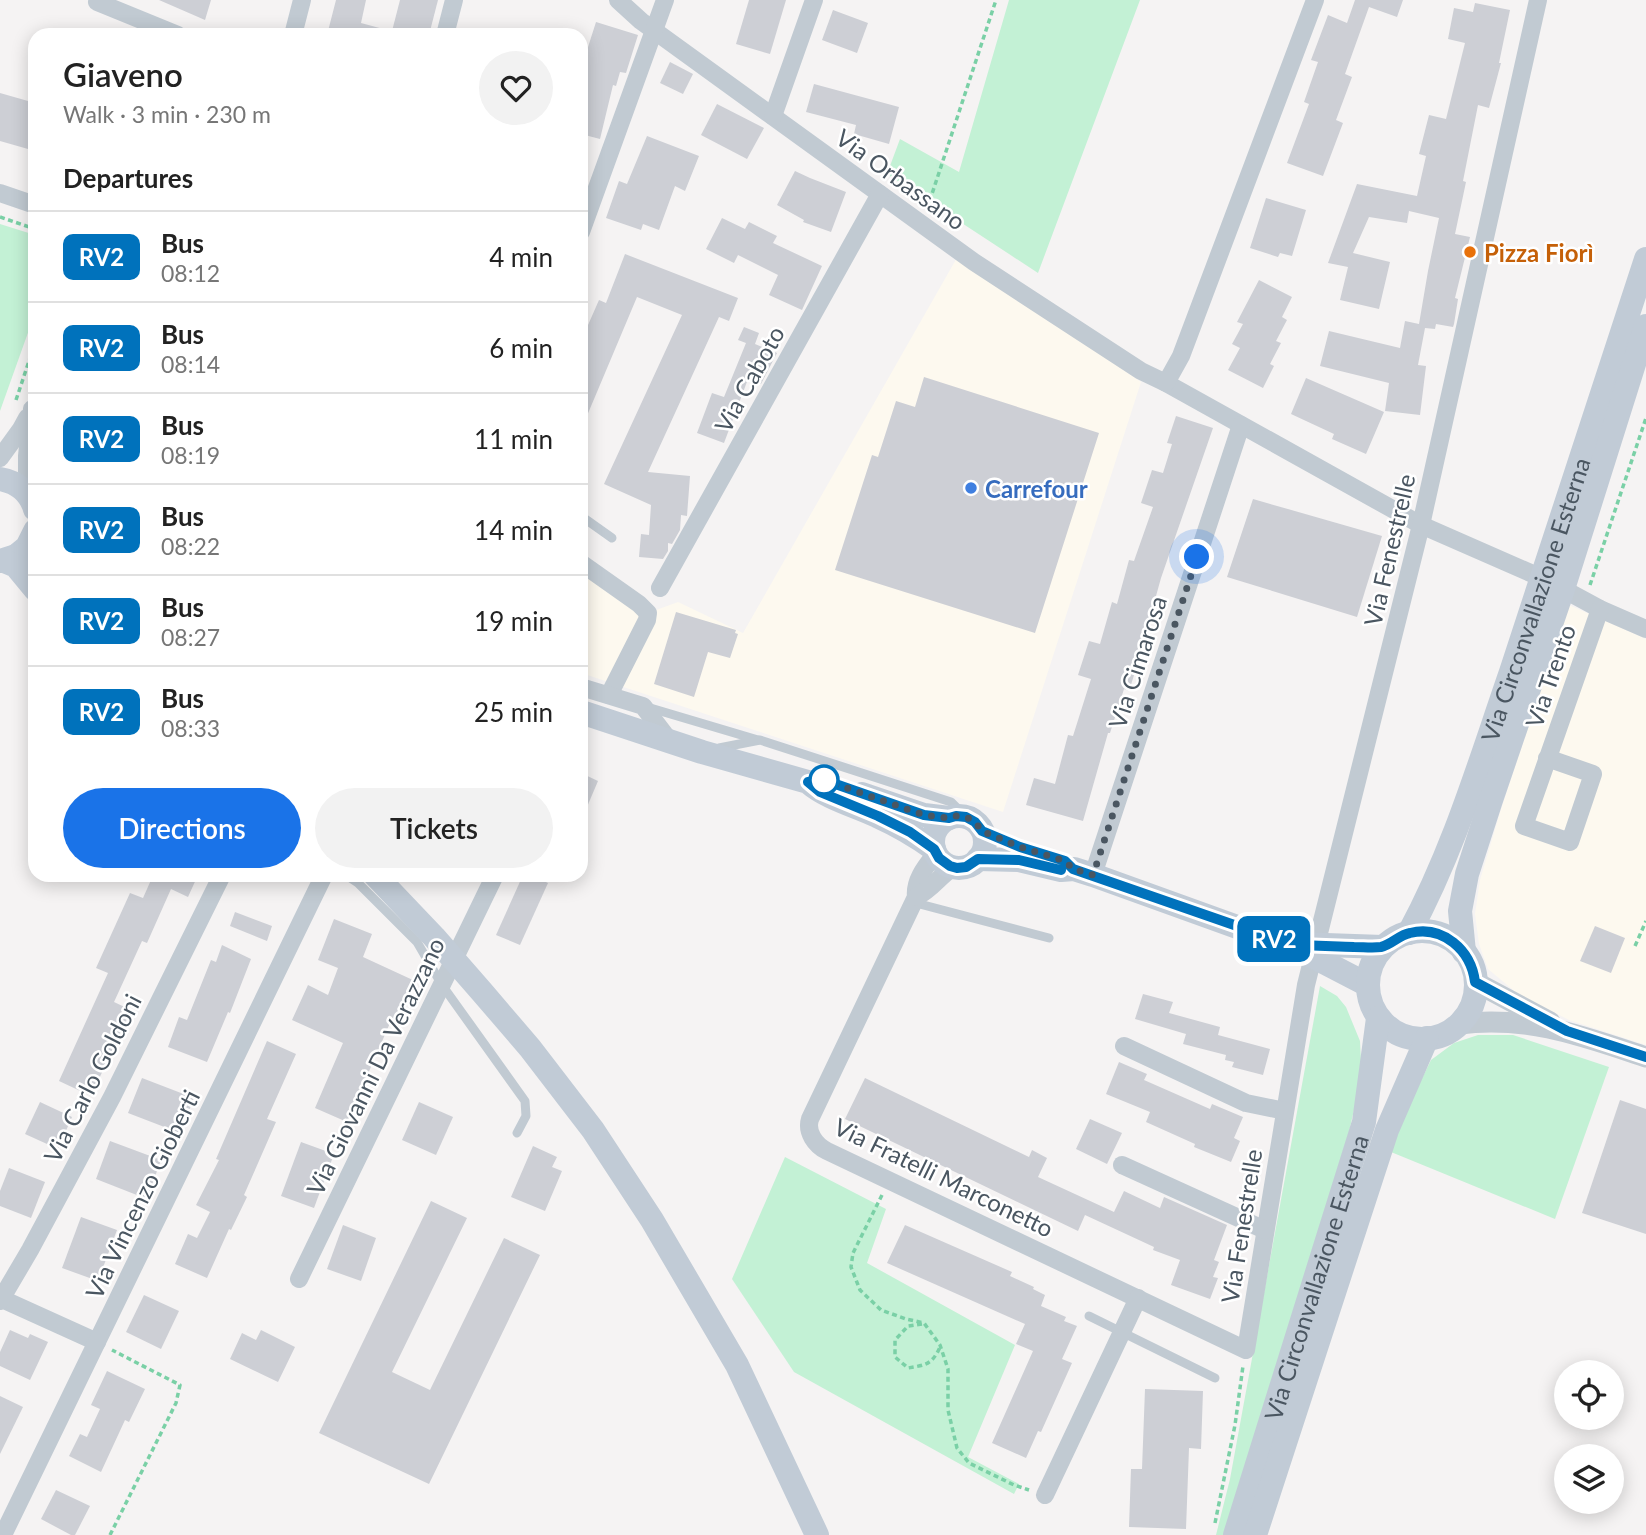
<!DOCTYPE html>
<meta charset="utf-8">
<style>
body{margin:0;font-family:Lato,sans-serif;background:#f2f2f2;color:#222;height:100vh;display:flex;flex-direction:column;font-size:26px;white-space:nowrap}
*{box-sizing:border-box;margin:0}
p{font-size:23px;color:#767676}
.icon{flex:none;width:38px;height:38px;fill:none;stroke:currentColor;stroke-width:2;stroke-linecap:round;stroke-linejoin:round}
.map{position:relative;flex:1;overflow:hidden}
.side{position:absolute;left:28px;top:28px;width:560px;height:854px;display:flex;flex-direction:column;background:#fff;border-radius:21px;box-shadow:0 4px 18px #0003}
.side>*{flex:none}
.badge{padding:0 14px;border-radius:10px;font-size:24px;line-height:46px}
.controls{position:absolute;left:1554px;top:1360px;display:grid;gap:14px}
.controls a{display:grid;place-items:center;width:70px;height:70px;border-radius:50%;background:#fff;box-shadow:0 4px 18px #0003;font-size:35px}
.you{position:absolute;width:35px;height:35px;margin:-18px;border:5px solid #fff;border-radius:50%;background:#1a73e8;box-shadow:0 0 0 10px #1a73e833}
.map>.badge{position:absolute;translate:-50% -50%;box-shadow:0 0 0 4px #fff}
h2{padding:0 35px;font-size:26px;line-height:63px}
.round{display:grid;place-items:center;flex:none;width:74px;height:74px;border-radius:37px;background:#f2f2f2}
.summary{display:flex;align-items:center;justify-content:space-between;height:119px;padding:0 35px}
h1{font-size:33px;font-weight:600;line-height:52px}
.button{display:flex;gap:14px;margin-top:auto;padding:14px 35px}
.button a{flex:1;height:80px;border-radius:42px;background:#1a73e8;color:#fff;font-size:28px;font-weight:600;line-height:80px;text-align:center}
.button a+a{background:#f2f2f2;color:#222}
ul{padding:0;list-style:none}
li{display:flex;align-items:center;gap:21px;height:91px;padding:0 35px;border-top:2px solid #e0e0e0}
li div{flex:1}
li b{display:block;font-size:26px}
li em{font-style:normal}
li .badge{min-width:77px;font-weight:700;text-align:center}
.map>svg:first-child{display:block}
.commercial{fill:#fdf9ef}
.green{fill:#c3f1d5}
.building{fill:#cdcfd5}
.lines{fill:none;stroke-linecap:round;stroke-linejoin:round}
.path{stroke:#7ad0a6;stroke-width:3.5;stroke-dasharray:5 3.5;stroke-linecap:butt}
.service{stroke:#c1cad2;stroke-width:9}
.minor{stroke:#c1cad2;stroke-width:18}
.tertiary{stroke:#c1cad2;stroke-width:21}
.secondary{stroke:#c1cbd6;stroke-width:24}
.line-casing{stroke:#fff;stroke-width:16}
.line{stroke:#0072bc;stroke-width:10}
.walk{stroke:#4a5661;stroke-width:7;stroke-dasharray:0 12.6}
.food-dot{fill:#e8710a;stroke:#fff;stroke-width:2.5}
.shop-dot{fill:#3f7fe0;stroke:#fff;stroke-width:2.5}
.stop-dot{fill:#fff;stroke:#0072bc;stroke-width:3.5}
.labels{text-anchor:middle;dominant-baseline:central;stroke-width:5;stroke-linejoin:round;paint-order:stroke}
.street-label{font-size:24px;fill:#4a5661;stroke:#fff}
.food-label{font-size:24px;font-weight:bold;fill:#c56008;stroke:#fff;text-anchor:start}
.shop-label{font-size:24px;font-weight:bold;fill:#366cbe;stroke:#fff;text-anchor:start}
</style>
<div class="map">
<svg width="1646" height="1535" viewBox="0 0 1646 1535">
<rect width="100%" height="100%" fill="#f5f3f3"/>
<!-- commercial -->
<g class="commercial">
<polygon points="958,256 1141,382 1003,812 581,673 581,565 648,613 678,602 743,633"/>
<polygon points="1569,605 1646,639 1646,1045 1569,1020 1518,994 1488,969 1479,944 1475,914 1480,880 1502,806"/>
</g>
<!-- green -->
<g class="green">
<polygon points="1009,0 1140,0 1038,273 887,174 900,139 959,172"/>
<polygon points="0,224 35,235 35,313 0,411"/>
<polygon points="1320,986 1337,996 1346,1007 1360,1041 1361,1061 1358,1092 1349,1132 1224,1535 1216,1535 1230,1479"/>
<polygon points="1478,1035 1513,1035 1609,1067 1555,1219 1391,1152 1407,1109 1431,1060 1454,1043"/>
<polygon points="785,1157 886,1209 867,1263 1015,1345 968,1457 1019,1484 1014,1494 794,1372 732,1279"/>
</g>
<!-- building -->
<g class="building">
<polygon points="159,0 211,0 205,20"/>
<polygon points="336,0 366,0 361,23 387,30 386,35 327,35"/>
<polygon points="400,0 438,0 429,35 391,35"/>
<polygon points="749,0 786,0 770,54 736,44"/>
<polygon points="1355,0 1403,0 1397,17 1369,7 1345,74 1352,77 1336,120 1343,123 1323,176 1287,163 1309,104 1304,102 1318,62 1311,60 1328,15 1347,23"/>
<polygon points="1475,3 1510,10 1499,63 1501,63 1489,108 1478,105 1463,181 1466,182 1455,234 1470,237 1455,298 1458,299 1454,324 1453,327 1436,324 1435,329 1425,328 1418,365 1426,366 1420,415 1385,411 1389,383 1320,366 1329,331 1400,348 1405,321 1419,324 1428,271 1439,218 1409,211 1407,223 1369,217 1353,253 1390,262 1379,309 1340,300 1348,267 1328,263 1357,184 1417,196 1426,156 1419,154 1429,115 1446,119 1465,43 1448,39 1454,8 1473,12"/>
<polygon points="833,10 868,23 857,53 822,40"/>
<polygon points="596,22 638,35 626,73 620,72 616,86 613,85 600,139 581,134 581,69"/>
<polygon points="670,62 693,74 683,94 660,83"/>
<polygon points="814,84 899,107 889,144 854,134 856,125 806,112"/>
<polygon points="0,93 35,103 35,151 0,141"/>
<polygon points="717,104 764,128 747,159 701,135"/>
<polygon points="647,136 699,156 685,191 675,186 659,230 643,224 641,230 606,218 619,181 627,184"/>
<polygon points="795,171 810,178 846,192 831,232 803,222 804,220 777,205"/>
<polygon points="1266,198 1306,210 1292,256 1280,253 1278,257 1250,248"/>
<polygon points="722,218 745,229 749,222 777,236 773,243 822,266 802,310 769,295 778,275 738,255 734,263 706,249"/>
<polygon points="625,254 738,298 729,321 719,317 648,472 690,476 687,516 681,515 680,530 672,544 668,543 668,551 663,559 639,557 641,534 649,535 651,505 604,484 682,315 637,297 581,430 581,341 599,300 606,303"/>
<polygon points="1259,280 1292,297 1282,317 1287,320 1276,341 1281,343 1270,364 1274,366 1263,388 1228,370 1240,348 1232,344 1243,324 1237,322"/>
<polygon points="744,327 759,333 755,344 777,353 761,384 748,379 724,443 697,433 712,393 724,397 746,343 738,340"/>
<polygon points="924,377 1099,433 1035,633 835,570 872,455 878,457 896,401 915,407"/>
<polygon points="1306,378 1384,412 1366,454 1332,439 1334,434 1291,414"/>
<polygon points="1176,416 1213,428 1161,578 1151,614 1153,615 1129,691 1124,689 1110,733 1108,733 1083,821 1026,805 1034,778 1055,784 1068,735 1073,736 1091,679 1078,675 1089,641 1100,644 1112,602 1117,604 1129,560 1134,561 1153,507 1141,503 1152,470 1163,473 1172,444 1167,443"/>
<polygon points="1253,499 1382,536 1357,617 1227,577"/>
<polygon points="676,612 736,630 735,633 738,634 730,658 708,652 694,697 654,684"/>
<polygon points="581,773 598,781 581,821"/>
<polygon points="141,875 198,875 188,897 171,889 147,943 142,941 114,1002 131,1010 91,1096 59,1081 108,973 96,968 130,893 143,898 151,880"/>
<polygon points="523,875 531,875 548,883 520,945 496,935"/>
<polygon points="235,912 272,926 267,941 230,926"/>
<polygon points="334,919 372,934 363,957 415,981 394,1025 390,1023 347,1122 315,1108 343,1043 292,1020 308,985 328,995 338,968 318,960"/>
<polygon points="1595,926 1625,938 1611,973 1580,961"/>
<polygon points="222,945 251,959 230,1013 228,1012 207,1062 168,1047 179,1017 187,1020 211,960 216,962"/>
<polygon points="1143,994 1173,1002 1169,1013 1220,1027 1218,1035 1270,1049 1263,1075 1232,1067 1234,1062 1225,1060 1226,1055 1183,1044 1186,1034 1135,1019"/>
<polygon points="267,1041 296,1054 267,1119 276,1122 244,1195 247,1197 231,1230 229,1229 207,1278 175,1264 188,1234 197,1238 210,1212 196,1205 219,1160 216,1159"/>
<polygon points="1119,1062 1147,1074 1144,1080 1210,1109 1212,1104 1243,1117 1234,1138 1240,1141 1231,1162 1194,1147 1195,1144 1146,1122 1150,1112 1106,1094"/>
<polygon points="142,1078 194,1098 180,1133 128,1113"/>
<polygon points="865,1078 1029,1157 1032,1150 1047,1158 1038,1177 1114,1212 1124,1191 1160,1208 1164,1197 1227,1225 1214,1260 1219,1262 1213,1277 1218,1278 1210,1299 1171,1285 1180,1260 1153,1250 1154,1247 1085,1215 1078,1231 845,1119"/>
<polygon points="1620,1100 1646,1109 1646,1234 1582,1213"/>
<polygon points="40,1102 72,1117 58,1149 25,1134"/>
<polygon points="419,1102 453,1117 436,1155 402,1140"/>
<polygon points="1090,1119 1122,1133 1107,1164 1076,1149"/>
<polygon points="110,1141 161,1160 147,1199 96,1179"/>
<polygon points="301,1142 334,1154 314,1208 281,1196"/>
<polygon points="533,1146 557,1157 552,1167 562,1171 545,1211 511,1197"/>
<polygon points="9,1168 45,1182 31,1218 0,1206 0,1191"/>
<polygon points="431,1201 467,1218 392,1372 430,1390 504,1238 540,1255 429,1484 319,1433"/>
<polygon points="81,1217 117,1230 98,1281 62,1268"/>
<polygon points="343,1225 376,1238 361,1281 327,1269"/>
<polygon points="905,1225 1012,1272 1010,1276 1034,1287 1033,1289 1045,1295 1041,1306 1066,1317 1064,1321 1077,1326 1062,1359 1072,1363 1041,1432 1038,1431 1026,1458 992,1443 1033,1351 1016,1344 1025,1324 887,1263"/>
<polygon points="144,1295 179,1311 161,1349 126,1332"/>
<polygon points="10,1330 28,1338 30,1334 48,1342 30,1380 0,1366 0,1352"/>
<polygon points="261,1330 295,1347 278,1382 230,1359 242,1333 256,1340"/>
<polygon points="107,1371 145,1389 129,1422 125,1420 101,1472 69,1456 80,1434 87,1437 100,1409 91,1405"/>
<polygon points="1145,1389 1203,1391 1201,1449 1189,1448 1186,1529 1129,1527 1131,1469 1142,1469"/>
<polygon points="0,1396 23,1407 0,1454"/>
<polygon points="56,1490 90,1506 75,1535 71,1535 41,1519"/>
</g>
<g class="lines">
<!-- path -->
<g class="path">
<polyline points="927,209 996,0"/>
<polyline points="0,217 35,229"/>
<polyline points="16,400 35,343"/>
<polyline points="1590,585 1646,418"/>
<polyline points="1635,946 1646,921"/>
<polyline points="882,1195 853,1253 851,1267 860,1290 881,1310 906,1319 924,1323 940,1345 948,1369 948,1410 957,1448 969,1463 1014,1485 1029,1490"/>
<path d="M922 1324 908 1326 895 1340V1357L908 1368C925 1365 932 1365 940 1347"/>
<polyline points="1215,1523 1235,1425 1243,1366"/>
<polyline points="110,1535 176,1403 180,1385 112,1350"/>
</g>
<!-- service -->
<g class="service">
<polyline points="581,516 612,538"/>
<polyline points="647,707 758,740"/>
<polyline points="719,748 760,740 951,802 966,817"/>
<polyline points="346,875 358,883 417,942 442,985 525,1101 526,1116 517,1133"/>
<polyline points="912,902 1049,938"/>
<polyline points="1089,1316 1215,1378"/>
</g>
<!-- minor -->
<g class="minor">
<polyline points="618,0 641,21 974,262 1141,371 1166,383 1421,525 1542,578"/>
<polyline points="97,2 178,35"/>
<polyline points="293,35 302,0"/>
<polyline points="445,35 454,0"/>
<polyline points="773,116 814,0"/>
<polyline points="0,193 35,205"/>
<polyline points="581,232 665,0"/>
<polyline points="1166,383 1181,356 1315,0"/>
<polyline points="32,409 27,456 27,471 32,499"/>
<polyline points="0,458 21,429 27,418"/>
<polyline points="581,563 639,604 648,613 647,620 609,695"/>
<polyline points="660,588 880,194"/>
<polyline points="1563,589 1600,609 1646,629"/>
<polyline points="581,687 643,706 669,740"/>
<polyline points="1547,758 1593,774 1570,842 1524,826 1600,609"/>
<path d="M936 853C926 866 914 880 916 897L810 1119C806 1132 815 1145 827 1151L1246 1350 1306 985 1421 525 1538 0"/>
<polyline points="1093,875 1241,425"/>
<path d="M916 897C930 891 940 876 953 867"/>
<polyline points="1124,1046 1246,1103 1285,1111"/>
<polyline points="1122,1165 1265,1230"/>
<polyline points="299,1279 495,875"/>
<polyline points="2,1299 97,1342"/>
<polyline points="0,1301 30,1250 112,1097 222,875"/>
<polyline points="1045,1495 1138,1298"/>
<polyline points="3,1535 324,875"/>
</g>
<!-- tertiary -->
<g class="tertiary">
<polyline points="1475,982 1550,1022"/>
<path d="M1459 1024C1527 1015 1583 1036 1646 1057"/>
</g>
<!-- secondary -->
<g class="secondary">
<path d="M0 479C17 482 30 492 35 509"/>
<polyline points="16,556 27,547 35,531"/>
<polyline points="0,561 16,556 35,555"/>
<polyline points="4,561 16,566 35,589"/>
<path d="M581 712 702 752 808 782C828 799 854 805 877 816 897 825 916 836 934 849"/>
<polyline points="862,794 924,815 949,818"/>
<circle cx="959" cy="842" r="26"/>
<polyline points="978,859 1019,860 1061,870 1074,869 1093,875 1240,928 1289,944 1368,985"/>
<polyline points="375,875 434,937 482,992 530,1048 593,1130 652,1220 737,1365 817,1535"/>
<circle cx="1422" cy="985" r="54"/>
<path id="s1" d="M1409 933C1454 850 1480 761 1511 672 1557 535 1601 397 1646 259"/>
<polyline points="1297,944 1383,947"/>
<polyline points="1464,952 1460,911 1467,874 1491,800 1563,589 1646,326"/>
<path id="s2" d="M1235 1535 1364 1122 1378 1018"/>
<polyline points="1255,1535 1387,1130 1427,1038"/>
</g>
</g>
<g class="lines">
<defs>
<path id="line" d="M1061 870 1019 860 978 859 966 867 957 868 950 866 939 858 934 849 910 832 878 816 820 792 808 782 824 780 924 815 949 818 956 816 966 817 975 822 982 831 1020 847 1065 861 1073 869 1289 944C1311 946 1333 946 1354 947 1363 947 1373 948 1381 947 1391 945 1399 935 1410 933 1443 925 1471 950 1475 982L1567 1031 1646 1057"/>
</defs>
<!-- line casing -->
<use href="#line" class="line-casing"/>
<!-- line -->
<use href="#line" class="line"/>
<!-- walk -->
<polyline class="walk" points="824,780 924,815 949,818 956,816 966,817 975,822 982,831 1020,847 1065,861 1073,869 1093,875 1197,557"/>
</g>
<!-- markers -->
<circle class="food-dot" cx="1470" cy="252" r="7"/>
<circle class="shop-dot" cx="971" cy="488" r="7"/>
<circle class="stop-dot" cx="824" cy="780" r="14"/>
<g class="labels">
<!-- street labels -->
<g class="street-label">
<text transform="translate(901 179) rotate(36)">Via Orbassano</text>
<text transform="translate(749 379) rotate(-61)">Via Caboto</text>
<text transform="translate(1389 550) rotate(-77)">Via Fenestrelle</text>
<text stroke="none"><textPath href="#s1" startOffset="357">Via Circonvallazione Esterna</textPath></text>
<text transform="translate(1137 662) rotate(-72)">Via Cimarosa</text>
<text transform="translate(1550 676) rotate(-71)">Via Trento</text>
<text transform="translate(375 1066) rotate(-64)">Via Giovanni Da Verazzano</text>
<text transform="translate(92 1078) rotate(-63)">Via Carlo Goldoni</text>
<text transform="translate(944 1177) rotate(26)">Via Fratelli Marconetto</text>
<text transform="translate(142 1194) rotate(-64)">Via Vincenzo Gioberti</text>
<text transform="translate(1241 1226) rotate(-81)">Via Fenestrelle</text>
<text stroke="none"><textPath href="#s2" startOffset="270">Via Circonvallazione Esterna</textPath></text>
</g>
<!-- food labels -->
<g class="food-label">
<text x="1484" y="252">Pizza Fiorì</text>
</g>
<!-- shop labels -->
<g class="shop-label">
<text x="985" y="488">Carrefour</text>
</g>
</g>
</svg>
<div class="controls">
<a><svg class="icon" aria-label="locate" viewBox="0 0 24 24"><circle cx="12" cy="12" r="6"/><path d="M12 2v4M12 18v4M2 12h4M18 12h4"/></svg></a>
<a><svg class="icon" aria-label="layers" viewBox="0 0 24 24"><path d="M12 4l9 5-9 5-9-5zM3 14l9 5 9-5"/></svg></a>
</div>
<div class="you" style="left:1197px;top:557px"></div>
<b class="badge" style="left:1274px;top:939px;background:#0072bc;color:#fff">RV2</b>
<section class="side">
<div class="summary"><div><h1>Giaveno</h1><p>Walk · 3 min · 230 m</p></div><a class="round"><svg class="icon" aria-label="heart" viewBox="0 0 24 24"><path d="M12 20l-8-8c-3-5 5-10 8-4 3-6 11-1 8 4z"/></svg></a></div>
<h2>Departures</h2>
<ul>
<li><span class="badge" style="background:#0072bc;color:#fff">RV2</span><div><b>Bus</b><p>08:12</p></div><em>4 min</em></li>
<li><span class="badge" style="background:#0072bc;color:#fff">RV2</span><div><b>Bus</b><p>08:14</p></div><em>6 min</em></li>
<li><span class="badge" style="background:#0072bc;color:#fff">RV2</span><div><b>Bus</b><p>08:19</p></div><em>11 min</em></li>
<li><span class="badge" style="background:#0072bc;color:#fff">RV2</span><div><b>Bus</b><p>08:22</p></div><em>14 min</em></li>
<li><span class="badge" style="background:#0072bc;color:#fff">RV2</span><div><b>Bus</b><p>08:27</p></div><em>19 min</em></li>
<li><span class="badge" style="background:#0072bc;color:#fff">RV2</span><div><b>Bus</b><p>08:33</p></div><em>25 min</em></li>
</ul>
<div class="button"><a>Directions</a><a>Tickets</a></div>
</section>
</div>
